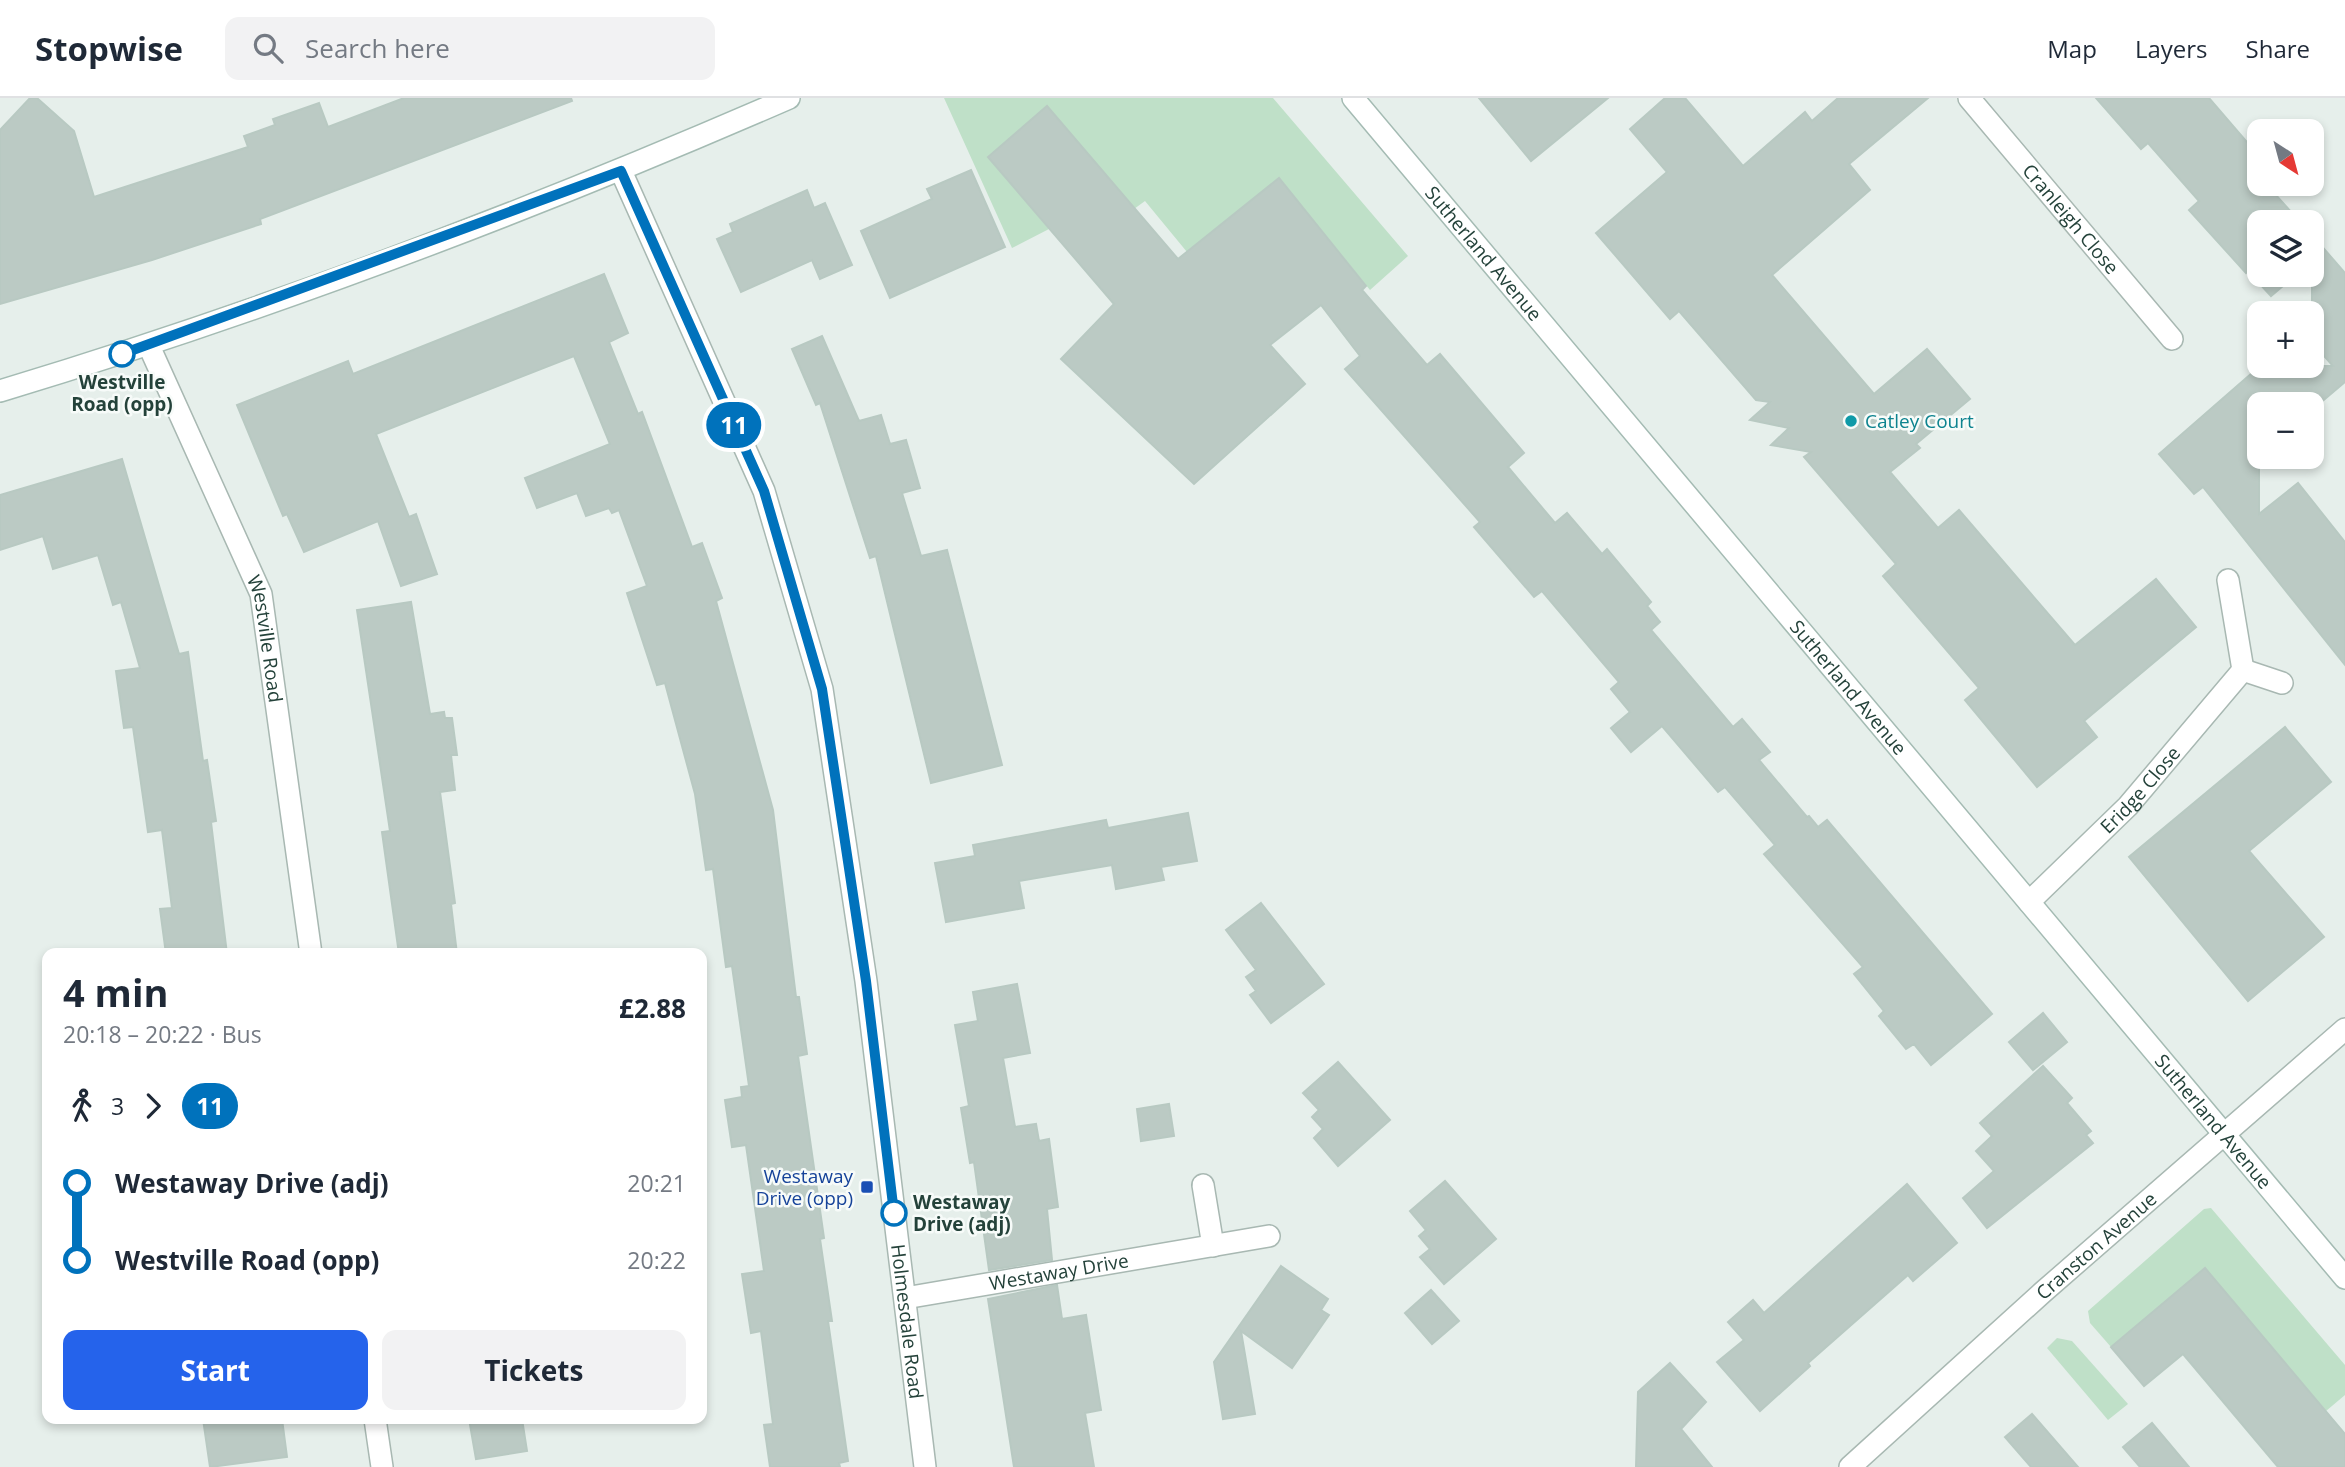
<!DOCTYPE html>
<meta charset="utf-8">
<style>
body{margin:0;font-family:"Open Sans",sans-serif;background:#f2f2f3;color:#1f2937;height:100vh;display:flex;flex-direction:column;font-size:26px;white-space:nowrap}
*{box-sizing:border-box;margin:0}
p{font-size:23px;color:#747a83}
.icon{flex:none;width:38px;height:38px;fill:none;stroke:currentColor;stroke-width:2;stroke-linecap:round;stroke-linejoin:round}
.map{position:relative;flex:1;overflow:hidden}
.sheet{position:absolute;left:42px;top:850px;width:665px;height:476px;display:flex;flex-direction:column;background:#fff;border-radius:14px;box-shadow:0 4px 10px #0003}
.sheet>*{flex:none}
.badge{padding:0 14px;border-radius:23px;font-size:24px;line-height:46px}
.needle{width:46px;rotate:144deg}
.fabs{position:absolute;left:2247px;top:21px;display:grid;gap:14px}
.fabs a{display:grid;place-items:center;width:77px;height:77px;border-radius:14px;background:#fff;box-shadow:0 4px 10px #0003;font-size:35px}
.map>.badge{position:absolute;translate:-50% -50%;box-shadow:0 0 0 4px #fff}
.legs{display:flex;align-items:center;gap:10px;height:77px;padding:0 21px;font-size:23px}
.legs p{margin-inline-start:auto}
.headline{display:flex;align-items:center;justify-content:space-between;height:119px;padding:0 21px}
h1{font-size:38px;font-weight:700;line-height:52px}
.action{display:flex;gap:14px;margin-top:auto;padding:14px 21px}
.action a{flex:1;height:80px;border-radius:14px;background:#2563eb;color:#fff;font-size:28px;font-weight:700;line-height:80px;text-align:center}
.action a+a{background:#f2f2f3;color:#1f2937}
ul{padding:0 21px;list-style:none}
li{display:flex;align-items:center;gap:24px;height:77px;font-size:26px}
li i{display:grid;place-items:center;width:10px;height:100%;margin:0 9px;background:currentColor}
li i::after{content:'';width:18px;height:18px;margin:-9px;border:5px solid;border-radius:50%;background:#fff}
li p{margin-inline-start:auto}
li:first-child i{background:linear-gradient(#0000 50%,currentColor 0)}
li:last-child i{background:linear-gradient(currentColor 50%,#0000 0)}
header{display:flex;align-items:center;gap:42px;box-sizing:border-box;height:98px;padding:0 35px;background:#fff;border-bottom:2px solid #e0e1e3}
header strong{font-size:33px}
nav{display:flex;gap:38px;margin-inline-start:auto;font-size:24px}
.search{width:490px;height:63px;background:#f2f2f3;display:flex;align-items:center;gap:18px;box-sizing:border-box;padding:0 24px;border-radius:14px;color:#747a83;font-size:26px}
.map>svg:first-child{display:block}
.green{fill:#bfe0c8}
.building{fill:#bbcac4;stroke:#b8c9c2;stroke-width:2}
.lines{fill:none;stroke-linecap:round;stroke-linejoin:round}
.street-casing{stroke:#a8b8b2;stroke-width:24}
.secondary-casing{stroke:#a4bbb3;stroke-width:24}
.street{stroke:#fff;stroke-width:21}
.secondary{stroke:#fff;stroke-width:21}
.line-1-casing{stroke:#fff;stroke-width:16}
.line-1{stroke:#0072bc;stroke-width:10}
.stop-1-dot{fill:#fff;stroke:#0072bc;stroke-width:3.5}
.culture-dot{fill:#0f9aa8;stroke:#f7fbf9;stroke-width:2.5}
.transit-dot{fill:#1a4fb4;stroke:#f7fbf9;stroke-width:2.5}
.labels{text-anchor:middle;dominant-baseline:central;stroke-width:5;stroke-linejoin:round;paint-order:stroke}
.street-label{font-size:19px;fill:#24423a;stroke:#f7fbf9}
.stop-label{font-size:19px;font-weight:bold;fill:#24423a;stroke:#f7fbf9}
.culture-label{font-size:19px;fill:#0d838f;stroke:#f7fbf9;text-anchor:start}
.transit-label{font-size:19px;fill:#164399;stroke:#f7fbf9;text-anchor:end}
</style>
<header>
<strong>Stopwise</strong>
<div class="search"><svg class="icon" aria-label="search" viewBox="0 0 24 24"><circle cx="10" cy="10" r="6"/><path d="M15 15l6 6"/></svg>Search here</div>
<nav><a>Map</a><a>Layers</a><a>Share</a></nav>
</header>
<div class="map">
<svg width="2345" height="1369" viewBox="0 0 2345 1369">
<rect width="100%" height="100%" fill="#e6efeb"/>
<!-- green -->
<g class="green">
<polygon points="944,0 1273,0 1408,158 1370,192 1279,80 1187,154 1145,103 1134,111 1047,9 988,59 1049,131 1012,150"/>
<polygon points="2211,1110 2345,1267 2345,1297 2326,1313 2205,1170 2111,1249 2090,1225 2088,1213 2204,1111"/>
<polygon points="2057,1240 2072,1243 2128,1306 2108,1322 2047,1250"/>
</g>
<!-- building -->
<g class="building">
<polygon points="30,0 37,0 74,33 94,99 248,49 244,38 275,27 273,21 319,5 328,29 404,0 571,0 572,3 260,121 261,126 152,162 0,206 0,32"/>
<polygon points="1479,0 1608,0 1531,63"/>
<polygon points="1665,0 1685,0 1743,68 1805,14 1812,23 1838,0 1928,0 1849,66 1870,92 1772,177 1874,296 1927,251 1970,301 1916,346 1920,350 1890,374 1938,430 1959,412 2075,547 2156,481 2196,529 2084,623 2097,639 2037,689 1965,602 1979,590 1883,478 1896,466 1804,359 1811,354 1771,347 1789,330 1750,322 1770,304 1756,302 1679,213 1670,221 1596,135 1667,74 1630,31"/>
<polygon points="2096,0 2209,0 2259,58 2259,86 2266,86 2300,124 2259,124 2259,177 2296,177 2271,198 2248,173 2246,175 2189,112 2199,103 2148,45 2141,51"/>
<polygon points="1047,8 1178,161 1279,80 1366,188 1362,192 1427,267 1440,256 1524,355 1508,369 1555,425 1567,415 1602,456 1607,451 1651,504 1647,508 1660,524 1651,532 1733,629 1742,621 1770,654 1759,662 1807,719 1809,718 1818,729 1827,722 1992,916 1931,967 1914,946 1906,951 1879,918 1884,913 1854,876 1863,869 1764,756 1775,747 1725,689 1718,694 1662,628 1631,654 1611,630 1630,614 1611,591 1619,584 1542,493 1534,499 1474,429 1480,424 1345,271 1360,258 1321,207 1270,247 1305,286 1194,386 1061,261 1114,206 988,59"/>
<polygon points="971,72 1005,149 890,200 861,133 932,101 927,91"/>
<polygon points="807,92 814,110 825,105 852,167 820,181 812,162 741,194 717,141 733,134 730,126"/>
<polygon points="2312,137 2345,175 2345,284 2319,306 2259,306 2259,416 2298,385 2345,444 2345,567 2203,389 2194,396 2159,356 2260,268 2333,268 2312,244"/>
<polygon points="604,176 628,235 609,244 638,316 642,314 692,449 702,445 722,500 716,503 773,712 796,899 799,899 807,956 798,958 824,1140 820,1141 832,1223 828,1223 848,1363 839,1365 840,1369 770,1369 764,1327 773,1326 761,1233 751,1235 742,1176 764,1173 746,1047 732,1049 725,1002 742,999 741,989 749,988 732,868 726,869 713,771 706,772 695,696 665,585 657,587 627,495 647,488 619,412 612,415 609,410 586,418 577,395 537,410 525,380 610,346 574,258 376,336 409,419 416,416 437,476 401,488 378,423 304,454 287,416 283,418 237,307 348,263 353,276"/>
<polygon points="822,238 859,323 881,317 890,346 906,342 920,390 902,395 921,458 947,452 1002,667 931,685 876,458 870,460 820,305 816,307 792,251"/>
<polygon points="122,361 179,556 188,554 203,663 207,662 216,723 211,724 227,856 166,856 160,811 172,810 162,732 148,734 133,629 124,630 116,573 140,570 121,504 113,507 98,457 53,471 43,438 0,452 0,397"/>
<polygon points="411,504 430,616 444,614 445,620 452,620 457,657 451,657 455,692 440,694 455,805 451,806 457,856 399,856 382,734 390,733 357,512"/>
<polygon points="2285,629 2331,684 2249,753 2324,839 2248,903 2129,759"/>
<polygon points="1188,715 1197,763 1161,769 1164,782 1116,791 1112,767 1019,783 1024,810 946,824 935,765 975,758 973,747 1106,722 1108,730"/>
<polygon points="1261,805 1324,886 1271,925 1250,897 1256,893 1246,879 1256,872 1226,832"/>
<polygon points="1017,886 1030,955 1003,960 1015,1029 1036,1026 1039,1043 1049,1041 1058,1109 1047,1111 1052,1162 989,1172 974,1064 970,1065 961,1010 969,1008 955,927 978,923 973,894"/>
<polygon points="2043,915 2067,944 2033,972 2009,944"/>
<polygon points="1338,964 1390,1022 1338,1068 1314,1040 1323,1031 1312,1019 1319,1012 1303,995"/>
<polygon points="2043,968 2072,1000 2067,1005 2091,1033 2086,1037 2093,1045 1987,1130 1963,1100 1994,1073 1976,1053 1992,1038 1980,1025"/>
<polygon points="1169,1006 1174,1038 1141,1043 1137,1011"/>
<polygon points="1445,1083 1496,1141 1444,1186 1420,1159 1430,1151 1419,1138 1426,1132 1410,1113"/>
<polygon points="1907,1086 1957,1145 1913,1183 1908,1177 1808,1265 1810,1268 1760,1313 1717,1264 1744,1242 1728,1224 1753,1202 1764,1215"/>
<polygon points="1281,1168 1328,1201 1321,1212 1329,1217 1292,1270 1241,1233 1255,1316 1223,1321 1214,1264"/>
<polygon points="2205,1170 2345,1336 2345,1369 2278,1369 2183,1256 2144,1288 2111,1249"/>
<polygon points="1057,1187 1062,1221 1086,1217 1101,1312 1085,1315 1094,1369 1014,1369 988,1201"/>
<polygon points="1431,1192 1459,1223 1432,1246 1405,1215"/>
<polygon points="1670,1265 1706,1304 1681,1331 1712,1369 1636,1369 1638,1294"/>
<polygon points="2032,1316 2078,1369 2031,1369 2005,1339"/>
<polygon points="203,1321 282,1321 287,1359 210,1369"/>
<polygon points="469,1321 522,1321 527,1353 476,1361"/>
<polygon points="2152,1325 2189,1369 2140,1369 2123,1349"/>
</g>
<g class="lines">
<defs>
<g id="street">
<path id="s1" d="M1969 0 2172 241"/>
<path id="s2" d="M621 73 764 393 822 591 866 883 925 1369"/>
<path id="s3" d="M149 248 261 496 311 856"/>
<polyline points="2243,572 2282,585"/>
<path id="s4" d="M2029 804 2128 708 2243 572 2228 482"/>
<polyline points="1203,1087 1213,1148"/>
<path id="s5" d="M905 1200 1269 1138"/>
<polyline points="375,1321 382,1369"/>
<path id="s6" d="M1850 1369 2043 1194 2345 931"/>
</g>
<g id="secondary">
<path id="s7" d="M1353 0 2345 1180"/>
<path d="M0 293C268 212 532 112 789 0"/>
</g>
</defs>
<!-- street casing -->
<use href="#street" class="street-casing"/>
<!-- secondary casing -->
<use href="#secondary" class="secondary-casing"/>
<!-- street -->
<use href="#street" class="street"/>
<!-- secondary -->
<use href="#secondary" class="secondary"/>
</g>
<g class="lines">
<defs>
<polyline id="line-1" points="122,256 621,73 764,393 822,591 866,883 894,1115"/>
</defs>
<!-- line-1 casing -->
<use href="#line-1" class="line-1-casing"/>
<!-- line-1 -->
<use href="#line-1" class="line-1"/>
</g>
<!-- markers -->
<g class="stop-1-dot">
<circle cx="122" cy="256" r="12"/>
<circle cx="894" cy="1115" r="12"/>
</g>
<circle class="culture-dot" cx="1851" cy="323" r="7"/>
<rect class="transit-dot" x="860" y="1082" width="14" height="14" rx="3.5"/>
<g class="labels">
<!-- street labels -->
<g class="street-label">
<text stroke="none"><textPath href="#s1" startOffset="158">Cranleigh Close</textPath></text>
<text stroke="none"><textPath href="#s7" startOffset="203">Sutherland Avenue</textPath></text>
<text stroke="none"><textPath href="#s3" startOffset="317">Westville Road</textPath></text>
<text stroke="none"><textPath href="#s7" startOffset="770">Sutherland Avenue</textPath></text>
<text stroke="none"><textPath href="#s4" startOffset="158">Eridge Close</textPath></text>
<text stroke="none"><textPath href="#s7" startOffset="1337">Sutherland Avenue</textPath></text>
<text stroke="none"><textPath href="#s6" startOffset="331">Cranston Avenue</textPath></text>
<text stroke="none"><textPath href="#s5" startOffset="156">Westaway Drive</textPath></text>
<text stroke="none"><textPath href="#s2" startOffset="1195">Holmesdale Road</textPath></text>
</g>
<!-- stop labels -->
<g class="stop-label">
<text x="122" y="284">Westville<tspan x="122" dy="22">Road (opp)</tspan></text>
<text x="913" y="1104" text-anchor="start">Westaway<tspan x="913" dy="22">Drive (adj)</tspan></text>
</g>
<!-- culture labels -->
<g class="culture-label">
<text x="1865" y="323">Catley Court</text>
</g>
<!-- transit labels -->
<g class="transit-label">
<text x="853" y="1078">Westaway<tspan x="853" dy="22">Drive (opp)</tspan></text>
</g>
</g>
</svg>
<div class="fabs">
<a><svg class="needle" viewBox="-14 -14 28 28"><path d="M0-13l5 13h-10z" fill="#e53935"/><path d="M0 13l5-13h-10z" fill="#747a83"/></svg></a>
<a><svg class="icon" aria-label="layers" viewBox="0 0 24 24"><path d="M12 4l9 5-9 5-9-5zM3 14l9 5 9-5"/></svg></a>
<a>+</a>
<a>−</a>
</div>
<b class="badge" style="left:734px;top:327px;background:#0072bc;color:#fff">11</b>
<section class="sheet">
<div class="headline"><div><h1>4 min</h1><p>20:18 – 20:22 · Bus</p></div><b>£2.88</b></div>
<div class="legs"><svg class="icon" aria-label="walk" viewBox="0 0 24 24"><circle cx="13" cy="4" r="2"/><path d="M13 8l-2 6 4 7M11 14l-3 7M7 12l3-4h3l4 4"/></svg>3<svg class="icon" aria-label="forward" viewBox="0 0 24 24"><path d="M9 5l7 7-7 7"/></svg><b class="badge" style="background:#0072bc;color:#fff">11</b></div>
<ul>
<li><i style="color:#0072bc"></i><b>Westaway Drive (adj)</b><p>20:21</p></li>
<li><i style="color:#0072bc"></i><b>Westville Road (opp)</b><p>20:22</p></li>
</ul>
<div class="action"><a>Start</a><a>Tickets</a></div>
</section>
</div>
